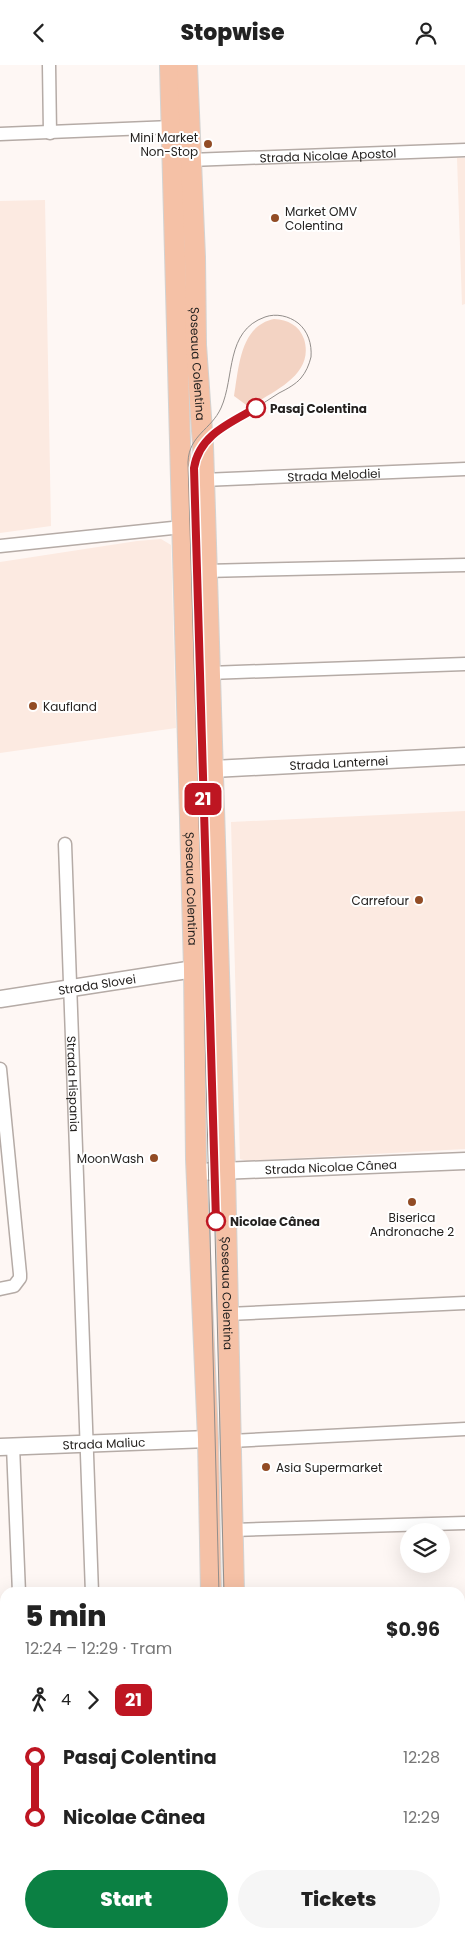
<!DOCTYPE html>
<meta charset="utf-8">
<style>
body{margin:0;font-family:Poppins,sans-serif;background:#f6f6f6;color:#222;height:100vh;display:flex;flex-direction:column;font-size:19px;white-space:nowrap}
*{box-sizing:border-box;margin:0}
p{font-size:16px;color:#767676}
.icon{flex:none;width:28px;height:28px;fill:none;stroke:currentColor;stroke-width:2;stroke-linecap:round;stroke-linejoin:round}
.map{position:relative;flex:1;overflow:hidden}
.drawer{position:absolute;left:0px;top:1522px;width:465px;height:351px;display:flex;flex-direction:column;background:#fff;border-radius:15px 15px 0 0;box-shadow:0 5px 20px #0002}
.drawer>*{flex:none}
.badge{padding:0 10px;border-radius:8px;font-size:18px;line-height:32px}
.controls{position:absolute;left:400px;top:1458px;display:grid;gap:10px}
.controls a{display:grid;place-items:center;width:50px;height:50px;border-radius:50%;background:#fff;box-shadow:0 5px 20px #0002;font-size:25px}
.map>.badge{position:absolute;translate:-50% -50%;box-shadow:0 0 0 2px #fff}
.legs{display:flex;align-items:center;gap:8px;height:55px;padding:0 25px;font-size:16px}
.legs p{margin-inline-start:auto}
.overview{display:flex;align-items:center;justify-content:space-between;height:85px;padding:0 25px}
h1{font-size:28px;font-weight:800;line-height:38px}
.action{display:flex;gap:10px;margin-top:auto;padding:10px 25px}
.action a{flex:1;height:58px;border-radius:30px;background:#0b8043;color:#fff;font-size:20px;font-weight:800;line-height:58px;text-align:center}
.action a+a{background:#f6f6f6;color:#222}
ul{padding:0 25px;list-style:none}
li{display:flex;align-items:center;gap:18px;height:60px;font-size:19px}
li i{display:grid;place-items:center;width:8px;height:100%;margin:0 6px;background:currentColor}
li i::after{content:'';width:12px;height:12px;margin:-6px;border:4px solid;border-radius:50%;background:#fff}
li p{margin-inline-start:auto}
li:first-child i{background:linear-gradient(#0000 50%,currentColor 0)}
li:last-child i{background:linear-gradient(currentColor 50%,#0000 0)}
header{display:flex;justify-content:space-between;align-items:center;height:65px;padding:0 25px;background:#fff;font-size:22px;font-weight:800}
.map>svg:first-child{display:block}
.built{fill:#fceae1}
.green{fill:#f3d3c3}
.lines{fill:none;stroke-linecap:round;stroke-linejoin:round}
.minor-casing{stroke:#b5aba6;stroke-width:15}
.tertiary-casing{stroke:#b5aba6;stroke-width:19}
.primary-casing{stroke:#d3d3d2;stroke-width:22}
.minor{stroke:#fff;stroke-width:12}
.tertiary{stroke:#fff;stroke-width:16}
.primary{stroke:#f5c1a6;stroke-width:20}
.tram{stroke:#938e8b;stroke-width:1}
.line-1-casing{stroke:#fff;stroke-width:11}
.line-1{stroke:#be1622;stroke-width:8}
.poi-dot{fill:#924c25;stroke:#fff;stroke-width:2}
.stop-1-dot{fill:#fff;stroke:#be1622;stroke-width:2.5}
.labels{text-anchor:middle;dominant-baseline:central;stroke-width:4;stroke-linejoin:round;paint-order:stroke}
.poi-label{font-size:12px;fill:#252220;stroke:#fff;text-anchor:end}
.street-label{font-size:12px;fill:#252220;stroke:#fff}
.stop-label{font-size:12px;font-weight:bold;fill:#252220;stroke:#fff;text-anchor:start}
</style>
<header><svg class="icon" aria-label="back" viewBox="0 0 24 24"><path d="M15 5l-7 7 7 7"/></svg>Stopwise<svg class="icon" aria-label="person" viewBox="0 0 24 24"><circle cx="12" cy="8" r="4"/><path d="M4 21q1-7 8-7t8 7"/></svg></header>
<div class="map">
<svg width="465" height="1873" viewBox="0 0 465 1873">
<rect width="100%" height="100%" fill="#fef7f4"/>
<!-- built -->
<g class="built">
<polygon points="457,93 465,93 465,239 462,240"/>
<polygon points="45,135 51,461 0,468 0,136"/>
<polygon points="161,474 171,480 176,663 0,688 0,497 137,476"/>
<polygon points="465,746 465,1084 247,1096 240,1094 231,757"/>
</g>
<!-- green -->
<path class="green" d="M274 254C288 255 299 260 304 274 315 310 273 326 249 342L234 331C239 302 240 261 274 254Z"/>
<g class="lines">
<defs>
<g id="minor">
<polyline points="49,0 50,68"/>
<polyline points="0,69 172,62"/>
<path id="s1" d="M190 95 465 85"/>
<path id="s2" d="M203 415 465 404"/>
<polyline points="0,481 182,462"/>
<polyline points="205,506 465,500"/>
<polyline points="209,608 465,599"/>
<path id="s3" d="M65 779 92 1528"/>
<polyline points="0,1004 20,1209 20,1213 14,1221 0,1224"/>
<polyline points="228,1249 465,1238"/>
<polyline points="231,1376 465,1364"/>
<polyline points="13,1381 19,1528"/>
<polyline points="233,1465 465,1458"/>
<polyline points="460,1569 465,1569"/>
<polyline points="460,1686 465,1685"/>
<polyline points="460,1807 465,1807"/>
<polyline points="32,1869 32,1873"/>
</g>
<g id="tertiary">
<path id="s4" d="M213 704 465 691"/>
<path id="s5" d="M0 934 194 904"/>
<path id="s6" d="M197 1107 465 1096"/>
<path id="s7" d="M0 1382 208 1374"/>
</g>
<g id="primary">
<path id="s8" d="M170 0 194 904 196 1094 208 1374 211 1528"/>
<path id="s9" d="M187 0 195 192 196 280 203 380 225 1106 234 1528"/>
<polyline points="217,1869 217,1873"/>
<polyline points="244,1873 244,1869"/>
</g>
</defs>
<!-- minor casing -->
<use href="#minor" class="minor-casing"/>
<!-- tertiary casing -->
<use href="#tertiary" class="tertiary-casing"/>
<!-- primary casing -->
<use href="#primary" class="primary-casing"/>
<!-- minor -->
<use href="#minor" class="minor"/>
<!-- tertiary -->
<use href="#tertiary" class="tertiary"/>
<!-- primary -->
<use href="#primary" class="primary"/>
<!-- tram -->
<g class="tram">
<path d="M219 1528 203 889 188 397C189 370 211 365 221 343 235 312 225 266 265 252 276 248 289 251 298 258 308 266 312 279 311 292 309 300 306 307 301 313 296 319 287 324 279 328 262 339 245 350 227 360 220 364 211 369 206 375 199 384 195 392 194 403L208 885 224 1528"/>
<polyline points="227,1869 228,1873"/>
</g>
</g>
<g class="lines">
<defs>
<path id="line-1" d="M216 1156 194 403C199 370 230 358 256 343"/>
</defs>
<!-- line-1 casing -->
<use href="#line-1" class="line-1-casing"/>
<!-- line-1 -->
<use href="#line-1" class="line-1"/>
</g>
<!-- markers -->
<g class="poi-dot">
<circle cx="208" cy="79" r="5"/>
<circle cx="275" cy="153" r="5"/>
<circle cx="33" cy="641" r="5"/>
<circle cx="419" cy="835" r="5"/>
<circle cx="154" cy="1093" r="5"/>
<circle cx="412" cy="1137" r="5"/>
<circle cx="266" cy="1402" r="5"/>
</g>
<g class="stop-1-dot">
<circle cx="256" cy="343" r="9"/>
<circle cx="216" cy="1156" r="9"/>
</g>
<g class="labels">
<!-- poi labels -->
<g class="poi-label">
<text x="198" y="72">Mini Market<tspan x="198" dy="14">Non-Stop</tspan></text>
<text x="285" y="146" text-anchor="start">Market OMV<tspan x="285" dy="14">Colentina</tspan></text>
<text x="43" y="641" text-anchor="start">Kaufland</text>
<text x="409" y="835">Carrefour</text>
<text x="144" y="1093">MoonWash</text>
<text x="412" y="1152" text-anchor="middle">Biserica<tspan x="412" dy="14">Andronache 2</tspan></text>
<text x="276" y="1402" text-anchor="start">Asia Supermarket</text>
</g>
<!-- street labels -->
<g class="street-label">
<text stroke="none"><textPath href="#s1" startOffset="138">Strada Nicolae Apostol</textPath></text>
<text stroke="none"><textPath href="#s9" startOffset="299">Șoseaua Colentina</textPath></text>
<text stroke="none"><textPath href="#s2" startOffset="131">Strada Melodiei</textPath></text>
<text stroke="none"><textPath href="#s4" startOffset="126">Strada Lanternei</textPath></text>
<text stroke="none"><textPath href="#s8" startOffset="824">Șoseaua Colentina</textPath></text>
<text stroke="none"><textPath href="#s5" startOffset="98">Strada Slovei</textPath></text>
<text stroke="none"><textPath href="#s3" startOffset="240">Strada Hispania</textPath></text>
<text stroke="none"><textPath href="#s6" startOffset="134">Strada Nicolae Cânea</textPath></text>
<text stroke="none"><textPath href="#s9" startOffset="1229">Șoseaua Colentina</textPath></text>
<text stroke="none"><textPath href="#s7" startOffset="104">Strada Maliuc</textPath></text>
</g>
<!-- stop labels -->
<g class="stop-label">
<text x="270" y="343">Pasaj Colentina</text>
<text x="230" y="1156">Nicolae Cânea</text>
</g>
</g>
</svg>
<div class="controls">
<a><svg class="icon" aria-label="layers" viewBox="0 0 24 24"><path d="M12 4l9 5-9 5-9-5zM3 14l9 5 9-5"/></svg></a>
</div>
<b class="badge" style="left:203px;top:734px;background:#be1622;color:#fff">21</b>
<section class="drawer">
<div class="overview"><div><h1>5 min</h1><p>12:24 – 12:29 · Tram</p></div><b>$0.96</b></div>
<div class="legs"><svg class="icon" aria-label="walk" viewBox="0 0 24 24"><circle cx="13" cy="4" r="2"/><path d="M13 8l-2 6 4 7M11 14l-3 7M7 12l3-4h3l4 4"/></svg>4<svg class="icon" aria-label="forward" viewBox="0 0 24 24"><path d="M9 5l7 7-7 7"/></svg><b class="badge" style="background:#be1622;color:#fff">21</b></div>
<ul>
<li><i style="color:#be1622"></i><b>Pasaj Colentina</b><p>12:28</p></li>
<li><i style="color:#be1622"></i><b>Nicolae Cânea</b><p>12:29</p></li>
</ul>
<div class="action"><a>Start</a><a>Tickets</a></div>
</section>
</div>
